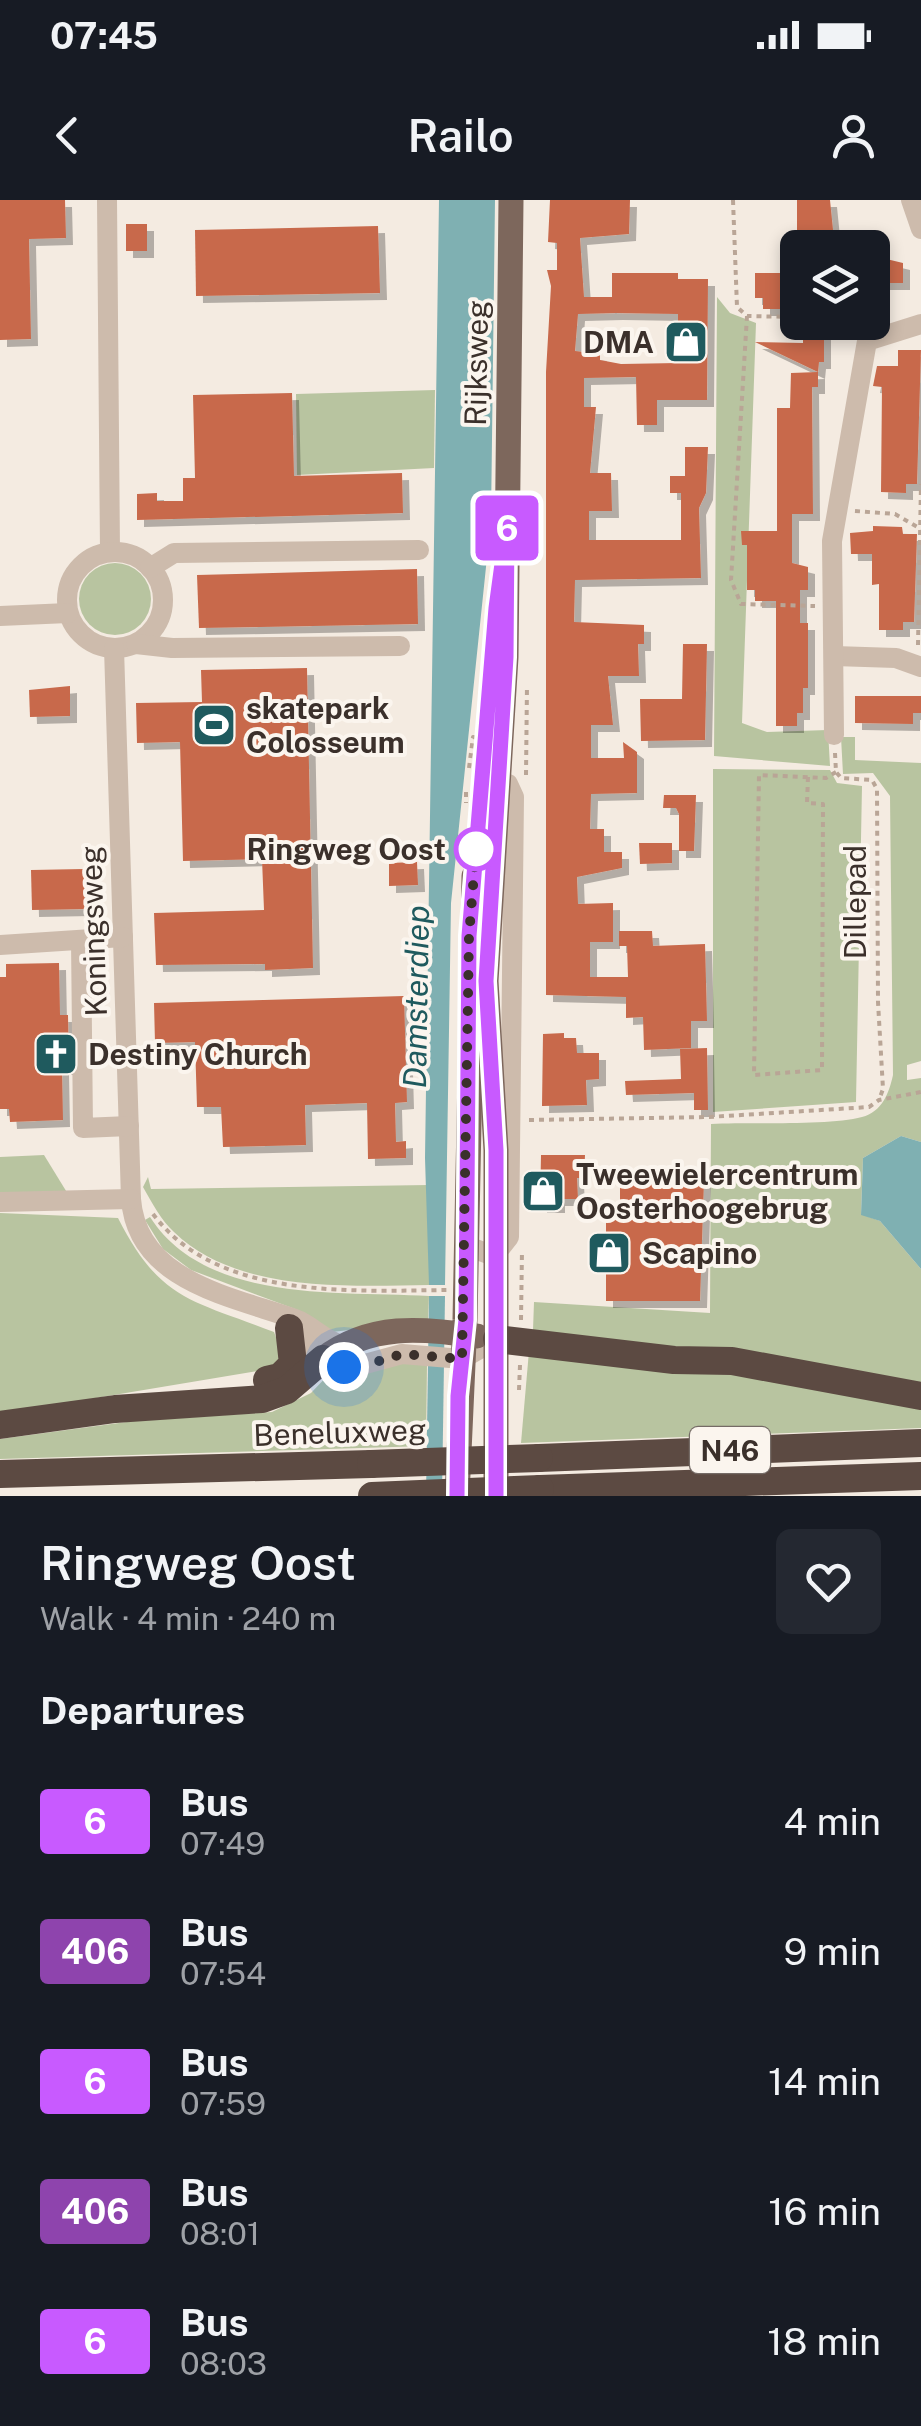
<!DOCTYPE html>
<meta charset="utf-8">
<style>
body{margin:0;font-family:"Public Sans",sans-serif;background:#242831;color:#f1f3f6;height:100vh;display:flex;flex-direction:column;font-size:38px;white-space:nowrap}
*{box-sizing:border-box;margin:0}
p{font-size:32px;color:#9ea1a6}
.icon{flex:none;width:55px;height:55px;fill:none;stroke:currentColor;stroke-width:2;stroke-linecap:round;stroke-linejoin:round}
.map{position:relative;height:1296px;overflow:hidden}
.sheet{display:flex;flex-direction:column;background:#171b24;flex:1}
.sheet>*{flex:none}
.badge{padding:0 20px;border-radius:8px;font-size:35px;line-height:65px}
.buttons{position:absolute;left:780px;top:30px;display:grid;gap:20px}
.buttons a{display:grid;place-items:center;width:110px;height:110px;border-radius:15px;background:#171b24;box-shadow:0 5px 15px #0003;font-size:50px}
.you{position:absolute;width:50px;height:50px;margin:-25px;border:8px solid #fff;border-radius:50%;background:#1a73e8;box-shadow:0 0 0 15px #1a73e833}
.map>.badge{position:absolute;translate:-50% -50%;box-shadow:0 0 0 5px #fff}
h2{padding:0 40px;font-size:38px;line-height:90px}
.round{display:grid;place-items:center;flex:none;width:105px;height:105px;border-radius:15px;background:#242831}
.headline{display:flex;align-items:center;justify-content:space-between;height:170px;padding:0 40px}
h1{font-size:48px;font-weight:600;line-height:75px}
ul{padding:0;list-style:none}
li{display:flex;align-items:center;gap:30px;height:130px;padding:0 40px}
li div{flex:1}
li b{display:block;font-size:38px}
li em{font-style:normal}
li .badge{min-width:110px;font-weight:700;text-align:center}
.status{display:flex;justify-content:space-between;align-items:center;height:70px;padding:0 50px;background:#171b24;direction:ltr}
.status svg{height:28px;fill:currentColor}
header{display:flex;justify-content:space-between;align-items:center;height:130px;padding:0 40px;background:#171b24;font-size:45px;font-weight:600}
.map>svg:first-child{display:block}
.green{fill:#b8c4a0}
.water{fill:#7fb0b2}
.building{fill:#c8694b;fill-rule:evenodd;filter:url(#shadow)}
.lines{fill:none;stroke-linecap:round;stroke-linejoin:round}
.path{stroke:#b9a596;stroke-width:4;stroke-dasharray:5 5;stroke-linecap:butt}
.minor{stroke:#cdbbac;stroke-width:20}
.major{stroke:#7d675c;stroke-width:25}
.highway{stroke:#5c4a42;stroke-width:28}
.highway-bridge{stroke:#5c4a42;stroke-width:28}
.line-casing{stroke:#fff;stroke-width:22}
.line{stroke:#c85aff;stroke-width:15}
.walk{stroke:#3b302b;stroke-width:10;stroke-dasharray:0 18}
.stop-dot{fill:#fff;stroke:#c85aff;stroke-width:5}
.labels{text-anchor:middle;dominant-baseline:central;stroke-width:8;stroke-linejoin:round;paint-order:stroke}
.shield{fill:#fbf5ee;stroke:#756b66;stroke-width:2.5}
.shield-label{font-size:28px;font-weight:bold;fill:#3b302b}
.poi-label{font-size:30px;font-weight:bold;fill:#3b302b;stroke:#fbf5ee;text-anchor:start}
.street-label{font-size:30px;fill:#3b302b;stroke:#fbf5ee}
.stop-label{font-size:30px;font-weight:bold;fill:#3b302b;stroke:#fbf5ee;text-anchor:end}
.water-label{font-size:32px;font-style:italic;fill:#1f5a5e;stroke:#fbf5ee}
</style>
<div class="status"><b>07:45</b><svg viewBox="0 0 49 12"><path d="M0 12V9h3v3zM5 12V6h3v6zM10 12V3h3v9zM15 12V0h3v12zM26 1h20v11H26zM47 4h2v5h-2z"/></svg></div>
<header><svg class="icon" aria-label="back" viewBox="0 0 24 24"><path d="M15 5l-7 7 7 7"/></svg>Railo<svg class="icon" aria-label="person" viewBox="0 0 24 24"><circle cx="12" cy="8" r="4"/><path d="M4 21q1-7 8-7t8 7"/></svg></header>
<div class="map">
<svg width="921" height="1296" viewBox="0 0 921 1296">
<defs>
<filter id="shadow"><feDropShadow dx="7" dy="7" stdDeviation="0" flood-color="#0004"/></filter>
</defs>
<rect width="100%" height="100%" fill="#f4ebe1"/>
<!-- green -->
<g class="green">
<polygon points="717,97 730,113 756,123 742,523 767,532 828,530 830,566 714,556"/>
<polygon points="435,190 434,268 297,275 296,194"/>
<circle cx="115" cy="399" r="36"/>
<path d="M841 537H855V560L921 563V861L907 865V880L921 878V942L901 936 863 958 861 1014 880 1021 921 1069V1189L533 1130 534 1102 710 1113 711 924C749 922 829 926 862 917 882 912 889 893 893 875L890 596 873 573 843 574Z"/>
<polygon points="713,569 830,570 837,583 862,586 856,902 713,912"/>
<polygon points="44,955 71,999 0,999 0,957"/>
<path d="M148 977 151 989 429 985V1085C349 1086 236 1093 174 1032 161 1020 152 1003 143 987Z"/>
<path d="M0 1013 118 1018C160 1101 192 1100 274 1132L283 1157 270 1169 0 1214Z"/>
<path d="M150 1017C206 1104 340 1091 429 1096L428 1121 332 1132 295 1109 191 1070 163 1049 145 1020Z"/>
<polygon points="529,1151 671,1165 921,1203 921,1228 521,1243"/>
<polygon points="393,1161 427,1164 426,1246 0,1259 0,1239 134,1221 272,1212 311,1193 331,1172 363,1176"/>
</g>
<!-- water -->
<g class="water">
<polygon points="439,0 495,0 491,319 451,703 445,1085 429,1085 425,958"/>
<polygon points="901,936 921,942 921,1069 880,1021 861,1015 863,958"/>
<polygon points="429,1096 445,1096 442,1296 426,1296"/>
</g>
<!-- building -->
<g class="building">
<polygon points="0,0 65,0 66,38 29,39 31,139 0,140"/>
<path d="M550 0H630L629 34 580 38 584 97H612V73H678V79H708L707 200H657V225H637L636 177 584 178V207H596L590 273H611L612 311H589V340H681V293H670V276H685V247H708L706 293 699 308 701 378 575 380 574 422 644 425V444H638L639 476H608L613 525H591V558H624L623 542 637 552V593L591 594 590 629H604V652H622V668L577 677 578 704 613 703V742H590V777H628L627 746H619V731H652L653 746 705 744 707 821H691V848L644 850 643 817 626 818V797L546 795V172L551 86 547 70H557V43L548 42ZM616 113 678 114V163L621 164 600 160V154L575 151 578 114Z"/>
<polygon points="797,0 830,0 833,30 822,30 822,39 797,39"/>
<rect x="126" y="24" width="21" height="27"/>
<polygon points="378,26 380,93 196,96 195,30"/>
<polygon points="878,57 903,63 903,83 872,83 872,63 878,63"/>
<polygon points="755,73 798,73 798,109 763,109 763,98 755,98"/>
<polygon points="803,123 824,123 824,162 819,162 818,172 755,142 803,143"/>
<polygon points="898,150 921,150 917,284 906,284 906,293 881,292 882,187 873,186 877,166 898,166"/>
<polygon points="818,172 818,187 812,187 813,314 792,314 792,363 808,367 808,390 800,390 800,423 808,423 808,488 803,488 803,513 797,513 797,526 776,526 776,401 755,401 755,390 747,390 747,345 742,345 741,331 777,331 777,208 790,208 791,173"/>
<polygon points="292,193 294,276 402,273 403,313 137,320 137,294 157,293 157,301 183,301 183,278 195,278 193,195"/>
<polygon points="873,326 902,327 903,334 917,334 914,422 903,422 903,430 879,430 879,384 872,385 872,354 851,354 850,333 873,331"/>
<polygon points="417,369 418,424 199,428 197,375"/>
<polygon points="683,444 707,444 705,540 641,541 640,499 682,499"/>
<polygon points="307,468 313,768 265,770 265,764 156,765 154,713 264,710 262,659 183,661 180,542 137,543 136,503 202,502 201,470"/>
<polygon points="70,486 70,516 30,517 29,490"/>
<polygon points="855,496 921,496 921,513 913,513 913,524 855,523"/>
<polygon points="664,595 696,595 694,651 679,651 679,614 676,608 663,608"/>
<polygon points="639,643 672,643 672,663 640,664"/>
<polygon points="417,662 418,685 389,686 389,663"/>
<polygon points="84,669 85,709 32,710 31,670"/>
<polygon points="59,763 60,815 68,815 69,868 62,868 63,920 10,922 9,909 0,909 0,777 6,777 6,764"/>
<polygon points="404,796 407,902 395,903 396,942 406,941 406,958 368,959 367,903 305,905 306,945 223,947 221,907 197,907 195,842 155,843 154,803"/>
<polygon points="564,833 564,838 576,838 577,853 599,853 599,879 586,880 587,905 542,906 543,834"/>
<polygon points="707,848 708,910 694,910 694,893 626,895 625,881 681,879 680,849"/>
<polygon points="541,955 585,955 584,978 577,978 578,999 558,999 558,1006 540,1006"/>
<polygon points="620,980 704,980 700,1101 606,1101 606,1012 620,1012"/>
</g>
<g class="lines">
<!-- path -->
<g class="path">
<polyline points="733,0 737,107 747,116 798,117"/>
<polyline points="747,116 731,380 741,404 815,406"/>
<polyline points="855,311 895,314 921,329"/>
<polyline points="918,445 921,284"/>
<polyline points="835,553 836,572 841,578 872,580 877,589 878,802 883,889 879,900"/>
<polyline points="469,568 473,537 482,539"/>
<polyline points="526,575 527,485"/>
<polyline points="808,577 807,603 823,604 822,870 754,875 759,575 826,578 836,572"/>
<polyline points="466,592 466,603"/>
<polyline points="529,920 709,917 869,907 879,900 921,892"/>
<path d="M153 1014C217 1100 351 1091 447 1090"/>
<polyline points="521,1120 522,1050"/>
<polyline points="519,1190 520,1165"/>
</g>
<!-- minor -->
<g class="minor">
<polyline points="107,0 110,352"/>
<polyline points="911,0 921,29"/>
<circle cx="115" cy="400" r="48"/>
<polyline points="150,368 174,353 419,350"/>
<polyline points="0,416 68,413"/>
<polyline points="136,444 172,448 400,446"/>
<path d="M114 448 131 999C137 1081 230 1096 295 1119 312 1125 323 1140 342 1145"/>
<polyline points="834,456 896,458 921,467"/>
<polyline points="834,535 832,341 867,141 921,124"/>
<polyline points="81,740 83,928 129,926"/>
<polyline points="0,745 123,737"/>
<polyline points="0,1002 131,999"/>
<polyline points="467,1046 494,1056 509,1037 514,597 508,584 481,580"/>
<polyline points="286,1126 323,1159 354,1167 402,1154 462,1159 497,1139"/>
</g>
<!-- major -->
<g class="major">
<path d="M323 1159C370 1123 422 1128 477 1136"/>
<polyline points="457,1296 465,1120 474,676"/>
<polyline points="496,1296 496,950 486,781 506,457 511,0"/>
</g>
<!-- highway -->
<g class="highway">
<polyline points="497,1139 674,1160 732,1161 921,1196"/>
<polyline points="267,1180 280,1177 293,1164 289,1128"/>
<polyline points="0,1225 115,1209 262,1199 287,1190 323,1159"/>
<polyline points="539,1258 921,1243"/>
<polyline points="0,1274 371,1264"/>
<polyline points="540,1289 921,1276"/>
</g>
<!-- highway-bridge -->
<g class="highway-bridge">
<polyline points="371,1264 539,1258"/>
<polyline points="372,1296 540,1289"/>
</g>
</g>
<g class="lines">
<defs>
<polyline id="line" points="457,1296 458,1196 466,1120 469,736 496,408 507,327 506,457 486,781 496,950 496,1296"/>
</defs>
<!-- line casing -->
<use href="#line" class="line-casing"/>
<!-- line -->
<use href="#line" class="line"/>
<!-- walk -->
<polyline class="walk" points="344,1167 363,1166 402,1154 462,1159 469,736 476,649"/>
</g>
<!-- icons -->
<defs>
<symbol id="shop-square" viewBox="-11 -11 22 22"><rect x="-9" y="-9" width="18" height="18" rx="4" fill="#1f5a5e" stroke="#fbf5ee"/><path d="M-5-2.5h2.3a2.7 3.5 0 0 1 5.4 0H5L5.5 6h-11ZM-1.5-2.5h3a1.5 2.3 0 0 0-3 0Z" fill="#fff"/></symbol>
<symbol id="stadium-square" viewBox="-11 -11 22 22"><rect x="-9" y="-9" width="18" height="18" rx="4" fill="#1f5a5e" stroke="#fbf5ee"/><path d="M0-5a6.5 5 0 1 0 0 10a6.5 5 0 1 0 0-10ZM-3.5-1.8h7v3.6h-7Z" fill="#fff"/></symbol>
<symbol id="church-square" viewBox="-11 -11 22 22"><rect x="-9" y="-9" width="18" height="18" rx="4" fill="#1f5a5e" stroke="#fbf5ee"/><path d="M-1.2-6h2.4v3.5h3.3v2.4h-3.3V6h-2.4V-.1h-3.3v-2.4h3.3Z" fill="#fff"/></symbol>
</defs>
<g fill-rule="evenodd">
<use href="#shop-square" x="661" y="117" width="50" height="50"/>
<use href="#stadium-square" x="189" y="500" width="50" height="50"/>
<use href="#church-square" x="31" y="829" width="50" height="50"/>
<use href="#shop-square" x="518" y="966" width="50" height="50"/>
<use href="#shop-square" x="584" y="1028" width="50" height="50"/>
</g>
<!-- markers -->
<circle class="stop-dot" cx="476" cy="649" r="20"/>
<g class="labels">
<!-- shield labels -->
<rect class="shield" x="690" y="1227" width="80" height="46" rx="8"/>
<g class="shield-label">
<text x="730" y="1250">N46</text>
</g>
<!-- poi labels -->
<g class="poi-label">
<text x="654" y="142" text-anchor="end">DMA</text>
<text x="246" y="508">skatepark<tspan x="246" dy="34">Colosseum</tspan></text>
<text x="88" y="854">Destiny Church</text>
<text x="576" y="974">Tweewielercentrum<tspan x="576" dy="34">Oosterhoogebrug</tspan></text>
<text x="642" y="1053">Scapino</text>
</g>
<!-- street labels -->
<g class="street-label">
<text transform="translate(476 163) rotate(-89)">Rijksweg</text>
<text transform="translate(855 702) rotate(-90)">Dillepad</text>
<text transform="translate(93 731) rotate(-92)">Koningsweg</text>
<text transform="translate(340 1232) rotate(-2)">Beneluxweg</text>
</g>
<!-- stop labels -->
<g class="stop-label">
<text x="446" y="649">Ringweg Oost</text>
</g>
<!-- water labels -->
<g class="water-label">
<text transform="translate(416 797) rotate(-89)">Damsterdiep</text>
</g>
</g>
</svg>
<div class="buttons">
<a><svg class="icon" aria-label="layers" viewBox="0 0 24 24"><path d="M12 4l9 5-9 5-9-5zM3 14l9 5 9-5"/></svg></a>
</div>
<div class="you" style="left:344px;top:1167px"></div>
<b class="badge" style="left:507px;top:328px;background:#c85aff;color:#fff">6</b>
</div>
<section class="sheet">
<div class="headline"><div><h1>Ringweg Oost</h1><p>Walk · 4 min · 240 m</p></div><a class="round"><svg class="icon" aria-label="heart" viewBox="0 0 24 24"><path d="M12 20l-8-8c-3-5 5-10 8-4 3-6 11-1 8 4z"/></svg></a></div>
<h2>Departures</h2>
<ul>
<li><span class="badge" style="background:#c85aff;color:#fff">6</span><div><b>Bus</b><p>07:49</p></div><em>4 min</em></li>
<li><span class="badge" style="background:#8e44ad;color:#fff">406</span><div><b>Bus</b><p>07:54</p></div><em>9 min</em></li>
<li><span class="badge" style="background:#c85aff;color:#fff">6</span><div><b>Bus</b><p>07:59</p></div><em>14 min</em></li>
<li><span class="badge" style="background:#8e44ad;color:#fff">406</span><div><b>Bus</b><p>08:01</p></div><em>16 min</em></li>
<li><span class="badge" style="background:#c85aff;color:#fff">6</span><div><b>Bus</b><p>08:03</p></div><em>18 min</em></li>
</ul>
</section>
